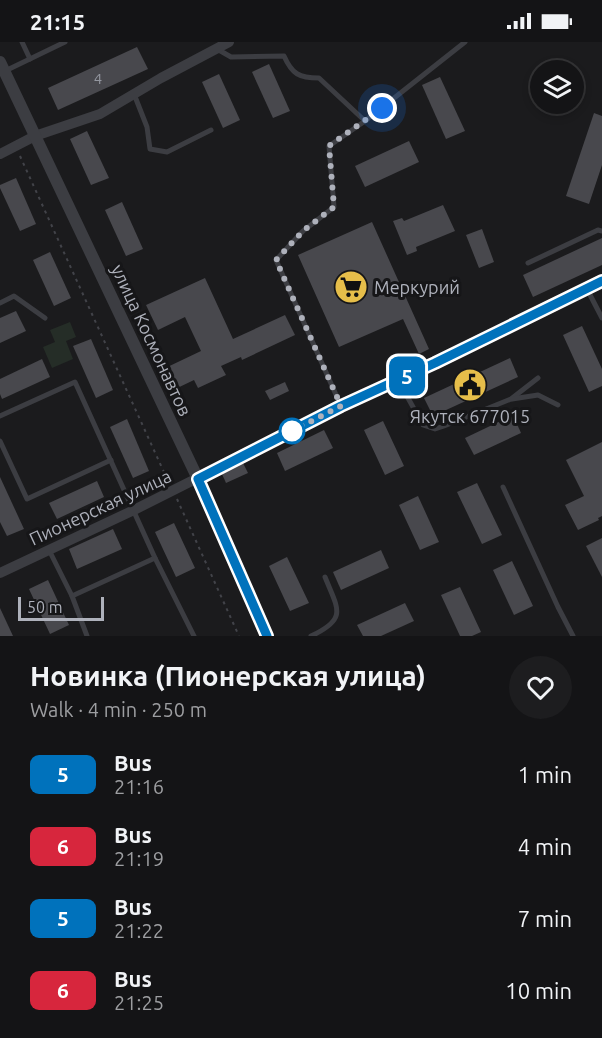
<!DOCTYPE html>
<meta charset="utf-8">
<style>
body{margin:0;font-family:Ubuntu,sans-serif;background:#1d1d1f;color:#f1f3f6;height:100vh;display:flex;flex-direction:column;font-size:22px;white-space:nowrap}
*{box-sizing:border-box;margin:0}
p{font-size:20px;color:#9d9ea1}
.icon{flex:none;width:33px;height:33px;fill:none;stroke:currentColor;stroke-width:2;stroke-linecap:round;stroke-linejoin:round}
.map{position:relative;height:594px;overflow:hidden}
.sheet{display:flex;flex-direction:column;background:#141416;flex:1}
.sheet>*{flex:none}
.badge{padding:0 12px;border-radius:9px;font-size:21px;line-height:39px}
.tools{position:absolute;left:530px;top:18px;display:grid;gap:12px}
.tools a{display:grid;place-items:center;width:54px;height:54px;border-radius:50%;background:#141416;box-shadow:0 3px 9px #0003,0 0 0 2px #333335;font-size:30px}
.scale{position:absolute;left:18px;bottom:15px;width:86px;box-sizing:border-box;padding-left:6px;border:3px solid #aeb1bb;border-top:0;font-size:16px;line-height:21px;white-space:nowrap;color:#aeb1bb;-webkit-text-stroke:4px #161618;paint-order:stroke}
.you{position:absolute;width:30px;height:30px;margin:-15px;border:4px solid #fff;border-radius:50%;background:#1a73e8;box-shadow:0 0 0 9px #1a73e833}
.map>.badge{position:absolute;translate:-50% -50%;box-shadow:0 0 0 3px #fff}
.round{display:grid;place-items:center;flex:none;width:63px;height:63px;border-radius:32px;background:#1d1d1f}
.head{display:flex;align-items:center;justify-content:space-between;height:102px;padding:0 30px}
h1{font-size:28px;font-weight:700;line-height:45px}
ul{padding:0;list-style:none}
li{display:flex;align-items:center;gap:18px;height:72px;padding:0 30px}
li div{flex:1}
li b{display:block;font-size:22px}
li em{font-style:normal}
li .badge{min-width:66px;font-weight:700;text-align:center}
.status{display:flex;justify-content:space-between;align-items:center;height:42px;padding:0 30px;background:#141416;direction:ltr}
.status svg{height:16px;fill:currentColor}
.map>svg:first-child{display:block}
.green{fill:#252d27}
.building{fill:#48484d}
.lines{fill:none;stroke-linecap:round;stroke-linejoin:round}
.path{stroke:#424349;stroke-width:2;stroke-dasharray:3 4.5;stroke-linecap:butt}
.service{stroke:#3c3d42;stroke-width:5}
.minor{stroke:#3c3d42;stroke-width:10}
.tertiary{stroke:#3c3d42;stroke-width:12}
.line-casing{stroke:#fff;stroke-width:14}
.line{stroke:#0072bc;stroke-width:9}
.walk{stroke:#aeb1bb;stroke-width:6;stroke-dasharray:0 10.8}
.stop-dot{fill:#fff;stroke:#0072bc;stroke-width:3}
.labels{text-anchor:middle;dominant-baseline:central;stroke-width:6;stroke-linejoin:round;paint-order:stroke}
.number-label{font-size:15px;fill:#9497a0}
.poi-label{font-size:18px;fill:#aeb1bb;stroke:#161618;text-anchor:start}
.street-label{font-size:18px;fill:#aeb1bb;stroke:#161618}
</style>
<div class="status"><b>21:15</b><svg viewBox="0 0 49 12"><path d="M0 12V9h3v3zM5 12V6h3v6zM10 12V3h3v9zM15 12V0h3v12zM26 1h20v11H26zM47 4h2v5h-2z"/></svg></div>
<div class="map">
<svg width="602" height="594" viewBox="0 0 602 594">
<rect width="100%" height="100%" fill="#1b1b1d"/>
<!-- green -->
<polygon class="green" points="70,280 76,295 66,299 73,317 52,326 43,305 55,300 50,288"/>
<!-- building -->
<g class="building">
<polygon points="137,5 148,27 58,68 48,46"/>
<polygon points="269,22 290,69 273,76 252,30"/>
<polygon points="219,32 240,78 223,86 202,40"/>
<polygon points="440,35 465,89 446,97 422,43"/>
<polygon points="594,71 602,74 602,123 589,162 566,154"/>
<polygon points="87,89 109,136 91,143 70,97"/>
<polygon points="409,99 419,120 365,145 355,124"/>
<polygon points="16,136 36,182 20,189 0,146 0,143"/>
<polygon points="122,160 143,207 126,214 105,168"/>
<polygon points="443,163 455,189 416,205 417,209 407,213 393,179 402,176 404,179"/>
<polygon points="372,180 429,307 419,312 403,277 339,305 298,213"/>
<polygon points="482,187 494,220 479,226 466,193"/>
<polygon points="602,196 602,223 533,255 523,233"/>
<polygon points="50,210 71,256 54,264 33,218"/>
<polygon points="205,236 233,297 285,273 295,293 242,318 241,315 221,324 226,333 198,346 194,338 169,350 159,329 201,309 185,275 158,288 146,263"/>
<polygon points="16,269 26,289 0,301 0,276"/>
<polygon points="582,284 602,327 602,344 589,350 563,293"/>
<polygon points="91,297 113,348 96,356 73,304"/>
<polygon points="510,316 518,335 433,374 424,356"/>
<polygon points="42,317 50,335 2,357 0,352 0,337"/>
<polygon points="285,340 289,349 270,358 265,349"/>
<polygon points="513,373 521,391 474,413 465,396"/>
<polygon points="127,377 149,429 133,436 110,385"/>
<polygon points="383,379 404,424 385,433 364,388"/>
<polygon points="324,388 333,406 285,429 277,411"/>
<polygon points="602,400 602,474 598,476 599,478 578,488 565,463 584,454 566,418"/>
<polygon points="243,421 248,431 226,441 222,432"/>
<polygon points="0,435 24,487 7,494 0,480"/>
<polygon points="97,439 104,455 57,477 49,461"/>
<polygon points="477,441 502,493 482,502 457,450"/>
<polygon points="418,454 439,500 420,508 399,463"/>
<polygon points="174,481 195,526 176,535 155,490"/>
<polygon points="113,487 122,507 77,527 69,507"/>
<polygon points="602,496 602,535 586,504"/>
<polygon points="381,508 389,526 341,548 333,530"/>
<polygon points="287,515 309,561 290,569 269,524"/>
<polygon points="512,519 533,564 514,573 493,528"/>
<polygon points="48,538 69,583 50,592 29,547"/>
<polygon points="460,545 481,590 472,594 460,594 441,553"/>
<polygon points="405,561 414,579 381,594 363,594 357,583"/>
<polygon points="0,566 13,594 0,594"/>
</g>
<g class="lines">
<!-- path -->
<g class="path">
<polyline points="20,114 168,439"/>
<polyline points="177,457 239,594"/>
</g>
<!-- service -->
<g class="service">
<polyline points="22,0 30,17"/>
<path d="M217 7 231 15 284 14C292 32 299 36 319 36L365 79 465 0"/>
<polyline points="5,29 65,0"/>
<polyline points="134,52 147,85 150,107 167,110 211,88"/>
<polyline points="528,221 598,188 602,189"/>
<polyline points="587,247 602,276"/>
<polyline points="0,261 14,254 45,276"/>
<polyline points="398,338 423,383 435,387 444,384 511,357 538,336"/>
<polyline points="512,357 538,353 558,363"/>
<polyline points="341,364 276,218 303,189 334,165 329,104 365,79"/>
<polyline points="0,374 75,340 155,516 72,554"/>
<polyline points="0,399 27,457 111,418"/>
<polyline points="503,445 558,565 573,594"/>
<polyline points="49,508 72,554 87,594"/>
<polyline points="155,516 194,594"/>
<path d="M311 594C348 577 338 567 325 535"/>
</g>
<!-- minor -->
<g class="minor">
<polyline points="0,112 35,94 100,72 161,36 229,0"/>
<polyline points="0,531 134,468 341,364 435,321 602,239"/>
</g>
<!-- tertiary -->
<polyline class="tertiary" points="0,20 198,437 267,594"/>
</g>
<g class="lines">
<defs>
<polyline id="line" points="267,594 198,437 341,364 435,321 602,239"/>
</defs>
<!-- line casing -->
<use href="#line" class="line-casing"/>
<!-- line -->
<use href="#line" class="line"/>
<!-- walk -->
<polyline class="walk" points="292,389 341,364 276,218 303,189 334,165 329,104 382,66"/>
</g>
<!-- icons -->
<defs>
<symbol id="supermarket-disc" viewBox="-11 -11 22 22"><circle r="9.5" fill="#e6be4a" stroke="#161618"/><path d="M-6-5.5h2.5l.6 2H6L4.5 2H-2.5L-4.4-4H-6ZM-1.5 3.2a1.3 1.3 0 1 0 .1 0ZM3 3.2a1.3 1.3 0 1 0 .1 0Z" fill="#111"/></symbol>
<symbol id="civic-disc" viewBox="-11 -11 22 22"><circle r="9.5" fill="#e6be4a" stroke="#161618"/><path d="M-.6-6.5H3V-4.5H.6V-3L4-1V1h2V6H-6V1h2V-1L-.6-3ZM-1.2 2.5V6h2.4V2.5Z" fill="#111"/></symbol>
</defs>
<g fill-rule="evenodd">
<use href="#supermarket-disc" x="332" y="226" width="38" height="38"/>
<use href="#civic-disc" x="451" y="324" width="38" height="38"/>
</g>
<!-- markers -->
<circle class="stop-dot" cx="292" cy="389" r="12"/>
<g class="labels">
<!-- number labels -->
<g class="number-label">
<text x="98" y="36">4</text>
</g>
<!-- poi labels -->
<g class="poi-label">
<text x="374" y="245">Меркурий</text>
<text x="470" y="374" text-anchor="middle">Якутск 677015</text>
</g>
<!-- street labels -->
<g class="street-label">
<text transform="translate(152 298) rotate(65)">улица Космонавтов</text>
<text transform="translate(100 465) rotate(-25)">Пионерская улица</text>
</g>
</g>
</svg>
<div class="tools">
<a><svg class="icon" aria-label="layers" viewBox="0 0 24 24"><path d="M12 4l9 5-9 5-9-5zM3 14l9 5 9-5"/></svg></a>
</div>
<div class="scale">50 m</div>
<div class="you" style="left:382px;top:66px"></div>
<b class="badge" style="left:407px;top:334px;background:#0072bc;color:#fff">5</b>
</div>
<section class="sheet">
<div class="head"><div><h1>Новинка (Пионерская улица)</h1><p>Walk · 4 min · 250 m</p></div><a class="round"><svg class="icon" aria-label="heart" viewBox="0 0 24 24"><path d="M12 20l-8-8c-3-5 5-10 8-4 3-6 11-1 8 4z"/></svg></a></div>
<ul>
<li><span class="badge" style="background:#0072bc;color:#fff">5</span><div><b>Bus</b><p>21:16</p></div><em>1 min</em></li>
<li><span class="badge" style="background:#d7263d;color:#fff">6</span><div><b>Bus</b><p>21:19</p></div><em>4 min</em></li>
<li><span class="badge" style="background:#0072bc;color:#fff">5</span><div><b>Bus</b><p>21:22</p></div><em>7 min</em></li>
<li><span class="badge" style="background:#d7263d;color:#fff">6</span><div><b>Bus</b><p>21:25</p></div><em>10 min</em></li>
</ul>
</section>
